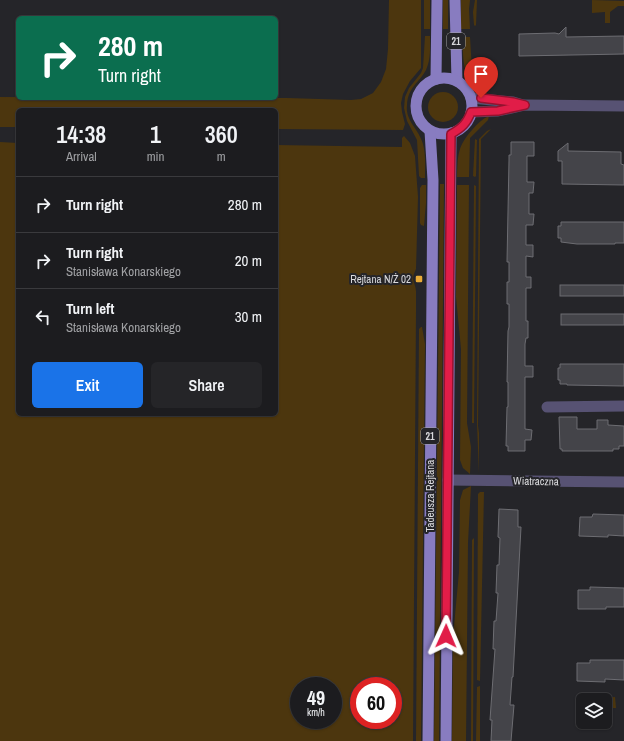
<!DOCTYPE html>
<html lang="en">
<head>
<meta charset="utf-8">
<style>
	:root { --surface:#1c1c1f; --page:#252528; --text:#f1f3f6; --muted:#a0a1a4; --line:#3a3a3d; --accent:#1a73e8 }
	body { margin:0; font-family:"Archivo Narrow",sans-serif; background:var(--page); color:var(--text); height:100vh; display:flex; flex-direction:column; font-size:15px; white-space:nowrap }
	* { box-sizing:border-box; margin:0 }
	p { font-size:13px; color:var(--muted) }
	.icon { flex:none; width:22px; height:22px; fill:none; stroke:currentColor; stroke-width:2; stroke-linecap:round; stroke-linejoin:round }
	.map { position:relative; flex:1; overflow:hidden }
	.details { position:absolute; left:16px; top:108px; width:262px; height:308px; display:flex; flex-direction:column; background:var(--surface); border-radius:6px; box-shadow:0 1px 3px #0004,0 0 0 1px var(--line) }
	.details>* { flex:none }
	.hud { position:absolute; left:16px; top:16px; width:262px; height:84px; border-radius:6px; box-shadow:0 1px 3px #0004,0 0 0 1px var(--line); background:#0b6e4f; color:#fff; overflow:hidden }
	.buttons { position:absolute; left:576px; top:693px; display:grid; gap:8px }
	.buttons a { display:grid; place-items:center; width:36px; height:36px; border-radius:6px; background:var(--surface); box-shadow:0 1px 3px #0004,0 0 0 1px var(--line); font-size:20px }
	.speed { position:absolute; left:290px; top:677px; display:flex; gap:8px; font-size:20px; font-weight:700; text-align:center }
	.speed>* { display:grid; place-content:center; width:52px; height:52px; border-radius:50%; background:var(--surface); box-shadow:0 1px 3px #0004,0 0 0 1px var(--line); line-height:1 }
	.speed small { font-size:10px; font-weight:400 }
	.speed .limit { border:6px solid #d22; background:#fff; color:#111 }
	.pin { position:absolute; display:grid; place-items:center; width:34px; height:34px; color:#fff; margin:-41px -17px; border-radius:50% 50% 50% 0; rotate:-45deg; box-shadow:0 0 4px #0007 }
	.pin .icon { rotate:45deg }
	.me { position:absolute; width:44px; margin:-22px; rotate:1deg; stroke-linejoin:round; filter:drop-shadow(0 0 3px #0008) }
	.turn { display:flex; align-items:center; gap:14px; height:84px; padding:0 16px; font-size:18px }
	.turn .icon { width:52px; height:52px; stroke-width:2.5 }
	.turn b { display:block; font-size:28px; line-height:34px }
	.eta { display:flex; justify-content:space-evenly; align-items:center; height:68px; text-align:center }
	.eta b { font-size:24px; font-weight:600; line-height:28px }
	.cta { display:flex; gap:8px; margin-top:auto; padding:8px 16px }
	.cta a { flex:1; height:46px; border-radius:6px; background:var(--accent); color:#fff; font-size:16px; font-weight:600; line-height:46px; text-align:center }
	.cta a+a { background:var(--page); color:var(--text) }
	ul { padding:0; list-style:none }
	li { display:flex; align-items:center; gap:12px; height:56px; padding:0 16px; border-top:1px solid var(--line) }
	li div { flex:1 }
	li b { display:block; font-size:15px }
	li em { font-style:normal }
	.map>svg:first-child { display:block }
	.green { fill:#4c360e; fill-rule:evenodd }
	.building { fill:#444449; stroke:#6d6d72 }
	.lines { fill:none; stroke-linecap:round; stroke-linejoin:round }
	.minor { stroke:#575273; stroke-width:11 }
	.primary { stroke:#887cc0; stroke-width:11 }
	.route-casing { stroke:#92132f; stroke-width:10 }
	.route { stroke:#e11d48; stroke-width:7 }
	.poi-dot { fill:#e9ab37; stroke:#252529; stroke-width:1.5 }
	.labels { text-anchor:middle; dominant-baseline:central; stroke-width:4; stroke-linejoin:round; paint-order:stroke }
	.shield { fill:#252529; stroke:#a4a4a7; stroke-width:1 }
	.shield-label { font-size:10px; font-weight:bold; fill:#dadadd }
	.poi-label { font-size:11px; fill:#dadadd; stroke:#252529; text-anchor:end }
	.street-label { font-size:11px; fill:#dadadd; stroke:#252529 }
</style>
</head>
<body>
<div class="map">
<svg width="624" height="741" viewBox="0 0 624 741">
	<rect width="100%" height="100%" fill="#252529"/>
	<!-- green -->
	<g class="green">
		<polygon points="389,0 421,0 421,68 410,81 403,94 401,103 402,112 405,124 403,130 276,129 276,110 18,110 18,127 0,127 0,97 287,98 351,100 361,99 373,93 381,82 386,69 388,49"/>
		<rect x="424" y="0" width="6" height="29"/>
		<rect x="443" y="0" width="5" height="29"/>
		<polygon points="461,0 470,0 469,9 470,29 461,29"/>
		<polygon points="475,0 477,0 476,25 475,26 474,25 473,12"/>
		<polygon points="592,0 624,1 624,6 618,6 610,12 610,23 605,23 605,12 592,13"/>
		<path d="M425,36H430C430,48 431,59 426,70C419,83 408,87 407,105C405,121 419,129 423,144C426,155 425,167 425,178H421L419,176L417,140L407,121L404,108L405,97L409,88L421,73L423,68Z"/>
		<path d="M462,37H470L472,70L477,82L488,95C461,83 464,62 462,37Z"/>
		<circle cx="443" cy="107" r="15"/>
		<path d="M489,116L488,120L470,138L469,177H457C458,155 457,147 472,130C477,124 482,119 489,116Z"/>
		<polygon points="491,129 481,139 478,426 479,433 479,474 477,423 479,139 487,131"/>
		<path d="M404,136L410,143L415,156L418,197L416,269C410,282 415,280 416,291C416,298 416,305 416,311L413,741H0V142L18,143V414H276V145L402,147V138ZM299,686H333V720H299ZM359,686H393V720H359Z"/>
		<polygon points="475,139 477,140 476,176 475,177 473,176"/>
		<polygon points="440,184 444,184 439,741 434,741"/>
		<polygon points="422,185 426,185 426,203 424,226 421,225 420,223 420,188"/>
		<polygon points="457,185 469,185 467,423 471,447 470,474 463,468 460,460 461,349 456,297"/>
		<polygon points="474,185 476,186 474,423 472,423"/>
		<polygon points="421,327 422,327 425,344 421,741 416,741 419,329"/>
		<polygon points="471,486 468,543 466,741 452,741 453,637 459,572 460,500 463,490"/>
		<polygon points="480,492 484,492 480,681 477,680 478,494"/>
		<polygon points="474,538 473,741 471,741 472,540"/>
		<polygon points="480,686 480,741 476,741 477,687"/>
		<polygon points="615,697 616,708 605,708 605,700 593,700 593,698"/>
	</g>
	<!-- building -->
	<g class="building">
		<polygon points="566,27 566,37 624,36 624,54 519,56 519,34 555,33 559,34"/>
		<polygon points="511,142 534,142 534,156 527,156 527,182 534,182 533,193 529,193 529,214 534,214 533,225 526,225 526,245 533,245 533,257 526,256 526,277 531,277 531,288 526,288 526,321 528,321 528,338 526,338 525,344 525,366 533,366 533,377 525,377 525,429 532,430 531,440 525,440 525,451 508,451 508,446 506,446 507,407 508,407 508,382 507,382 508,331 509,327 509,304 507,304 507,282 509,282 509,262 507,262 509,160 509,155 511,155"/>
		<polygon points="568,143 568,151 621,152 621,164 624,165 624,185 562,184 562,161 558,161 558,151"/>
		<polygon points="561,222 624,222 624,243 615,243 615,244 577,244 561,242 561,238 558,238 558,226 561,226"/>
		<rect x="560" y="285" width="64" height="11"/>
		<rect x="561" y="314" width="63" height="11"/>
		<polygon points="560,364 624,364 624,386 567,385 567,384 560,384 560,380 558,380 558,368 560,368"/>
		<polygon points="559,417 577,417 577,429 597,429 597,420 608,420 608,425 624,426 624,446 619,446 619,449 613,449 613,451 562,451 562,449 560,449"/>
		<polygon points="499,509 518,510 518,527 521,527 513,677 512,677 510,705 514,705 511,741 491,741 492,720 490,720 495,649 493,649 494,621 496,621 498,593 496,593 497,565 499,565 500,538 498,537"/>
		<polygon points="593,514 624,515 624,536 608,535 608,537 579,536 580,517 592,517"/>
		<polygon points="590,587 624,588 624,607 606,607 606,609 578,609 578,590 590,590"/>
		<polygon points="590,660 624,660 624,680 605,679 605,682 577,681 577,663 590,663"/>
	</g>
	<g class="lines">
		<!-- minor -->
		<g class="minor">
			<polyline points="471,98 513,102 523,105"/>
			<polyline points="471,112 498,111 525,105 624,106"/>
			<polyline points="547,407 624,406"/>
			<polyline points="448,480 624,482"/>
		</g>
		<!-- primary -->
		<g class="primary">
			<polyline points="455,0 457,81"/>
			<circle cx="444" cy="106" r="28"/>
			<polyline points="436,79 437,0"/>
			<polyline points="428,741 433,180 430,131"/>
			<polyline points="446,741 451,133"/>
		</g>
	</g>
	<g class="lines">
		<defs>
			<path id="route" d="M446,636L451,134C462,128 467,123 471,112L498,111L525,105L513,102L481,98"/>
		</defs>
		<!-- route casing -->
		<use href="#route" class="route-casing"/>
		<!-- route -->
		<use href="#route" class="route"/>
	</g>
	<!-- markers -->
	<rect class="poi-dot" x="415" y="275" width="8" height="8" rx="2"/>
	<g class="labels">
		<!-- shield labels -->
		<g class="shield">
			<rect x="447" y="33" width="18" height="16" rx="3"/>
			<rect x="421" y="428" width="18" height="16" rx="3"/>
		</g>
		<g class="shield-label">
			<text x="456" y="41">21</text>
			<text x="430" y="436">21</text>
		</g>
		<!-- poi labels -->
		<g class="poi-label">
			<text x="411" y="279">Rejtana N/Ż 02</text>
		</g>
		<!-- street labels -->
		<g class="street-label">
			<text transform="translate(536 481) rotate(1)">Wiatraczna</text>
			<text transform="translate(430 496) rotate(-90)">Tadeusza Rejtana</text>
		</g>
	</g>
</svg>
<div class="buttons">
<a><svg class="icon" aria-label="layers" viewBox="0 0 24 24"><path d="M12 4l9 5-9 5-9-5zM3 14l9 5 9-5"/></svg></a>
</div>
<div class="speed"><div>49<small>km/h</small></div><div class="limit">60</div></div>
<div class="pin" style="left:481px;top:98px;background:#d93025"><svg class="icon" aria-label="arrive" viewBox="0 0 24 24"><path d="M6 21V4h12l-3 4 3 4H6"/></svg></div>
<svg class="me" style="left:446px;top:636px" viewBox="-20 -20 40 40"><path d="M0-17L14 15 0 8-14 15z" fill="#e11d48" stroke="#fff" stroke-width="4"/></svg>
<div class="hud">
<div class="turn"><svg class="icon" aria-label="right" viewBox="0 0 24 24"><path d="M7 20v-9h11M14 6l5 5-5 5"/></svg><div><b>280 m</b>Turn right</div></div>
</div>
<section class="details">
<div class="eta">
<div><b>14:38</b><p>Arrival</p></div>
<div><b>1</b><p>min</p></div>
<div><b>360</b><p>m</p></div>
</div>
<ul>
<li><svg class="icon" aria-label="right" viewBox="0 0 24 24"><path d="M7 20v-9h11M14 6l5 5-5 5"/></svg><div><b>Turn right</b></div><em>280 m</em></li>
<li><svg class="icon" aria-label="right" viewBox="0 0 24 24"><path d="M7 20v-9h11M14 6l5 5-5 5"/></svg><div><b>Turn right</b><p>Stanisława Konarskiego</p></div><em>20 m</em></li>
<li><svg class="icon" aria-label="left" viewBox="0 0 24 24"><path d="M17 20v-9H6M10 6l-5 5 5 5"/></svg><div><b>Turn left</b><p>Stanisława Konarskiego</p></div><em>30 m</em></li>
</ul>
<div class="cta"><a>Exit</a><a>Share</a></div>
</section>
</div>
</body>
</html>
